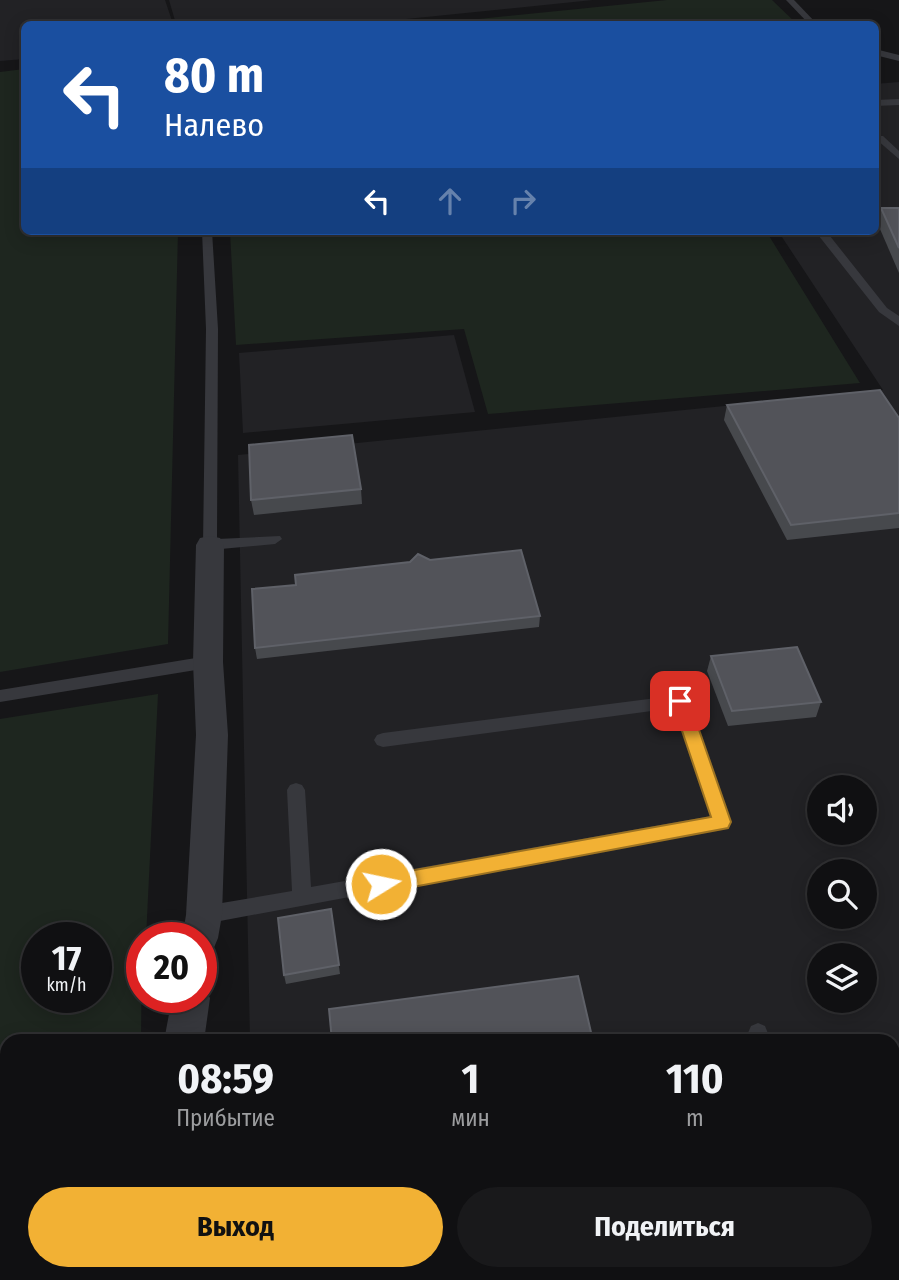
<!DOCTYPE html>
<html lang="ru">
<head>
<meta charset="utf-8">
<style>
	:root { --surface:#101012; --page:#19191b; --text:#f1f3f6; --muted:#9c9d9f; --line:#303032; --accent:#f2b134 }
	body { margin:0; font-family:"Fira Sans Condensed",sans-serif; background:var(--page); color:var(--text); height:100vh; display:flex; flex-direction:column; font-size:26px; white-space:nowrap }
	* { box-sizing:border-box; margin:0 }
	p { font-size:23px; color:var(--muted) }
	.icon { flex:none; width:38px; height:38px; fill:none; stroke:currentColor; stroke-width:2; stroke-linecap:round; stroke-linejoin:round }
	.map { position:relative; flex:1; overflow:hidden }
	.drawer { position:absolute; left:0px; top:1034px; width:900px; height:247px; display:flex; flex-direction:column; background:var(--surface); border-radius:21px 21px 0 0; box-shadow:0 4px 18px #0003,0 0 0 2px var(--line) }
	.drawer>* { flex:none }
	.banner { position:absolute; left:21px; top:21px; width:858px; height:214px; border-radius:10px; box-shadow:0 4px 18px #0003,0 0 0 2px var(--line); background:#1a4fa0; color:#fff; overflow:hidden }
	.buttons { position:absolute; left:807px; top:775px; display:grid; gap:14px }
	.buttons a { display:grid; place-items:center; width:70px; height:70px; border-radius:50%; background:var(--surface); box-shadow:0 4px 18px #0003,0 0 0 2px var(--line); font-size:35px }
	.speed { position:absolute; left:21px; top:922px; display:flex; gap:14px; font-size:35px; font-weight:700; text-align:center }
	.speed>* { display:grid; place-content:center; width:91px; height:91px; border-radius:50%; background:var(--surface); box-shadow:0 4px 18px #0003,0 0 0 2px var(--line); line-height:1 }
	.speed small { font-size:18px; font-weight:400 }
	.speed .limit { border:10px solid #d22; background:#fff; color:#111 }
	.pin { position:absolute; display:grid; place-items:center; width:60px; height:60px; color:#fff; margin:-30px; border-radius:14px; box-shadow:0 4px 10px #0006 }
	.me { position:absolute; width:77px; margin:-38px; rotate:80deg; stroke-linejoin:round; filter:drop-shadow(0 0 5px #0008) }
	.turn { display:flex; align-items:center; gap:24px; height:147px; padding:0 28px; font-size:32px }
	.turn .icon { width:91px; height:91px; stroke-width:2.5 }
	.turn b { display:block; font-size:49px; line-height:60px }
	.lanes { display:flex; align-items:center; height:66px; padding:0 28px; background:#0003; justify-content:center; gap:35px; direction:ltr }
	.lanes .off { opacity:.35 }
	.eta { display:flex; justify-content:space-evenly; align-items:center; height:119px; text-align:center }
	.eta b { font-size:42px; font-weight:700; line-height:49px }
	.action { display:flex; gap:14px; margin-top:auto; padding:14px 28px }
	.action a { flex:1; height:80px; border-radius:42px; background:var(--accent); color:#111; font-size:28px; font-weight:700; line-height:80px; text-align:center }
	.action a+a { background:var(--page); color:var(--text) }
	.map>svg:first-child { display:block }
	.built { fill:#222225; fill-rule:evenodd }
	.green { fill:#1e261f; fill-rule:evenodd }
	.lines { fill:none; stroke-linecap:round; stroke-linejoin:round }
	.service { fill:#37383d; fill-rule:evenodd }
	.minor { fill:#37383d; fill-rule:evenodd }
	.wall { fill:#47494d }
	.shaded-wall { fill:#2f3033 }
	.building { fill:#525359; stroke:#5f6168; stroke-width:2 }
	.route { fill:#f2b134; stroke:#9d7322; stroke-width:2 }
</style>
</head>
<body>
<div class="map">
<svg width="899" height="1280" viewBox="0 0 899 1280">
	<rect width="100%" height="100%" fill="#161618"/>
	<!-- built -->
	<g class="built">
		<polygon points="0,0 165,0 173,24 24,24 24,59 0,61"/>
		<polygon points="169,0 593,0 357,24 176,24"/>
		<path d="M899,82V1280H257V1274H892V1041H250L238,455L883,390L778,231H875V84ZM819,788H864V833H819ZM819,872H864V917H819ZM819,956H864V1001H819Z"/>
		<polygon points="454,335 475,412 243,433 239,353"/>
		<polygon points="7,1156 7,1274 157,1274 157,1280 0,1280 0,1158"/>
	</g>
	<!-- green -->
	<g class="green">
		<polygon points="667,0 772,0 797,24 429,24"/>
		<polygon points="24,69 24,231 178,231 168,644 0,672 0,72"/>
		<polygon points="230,231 766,231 860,383 488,414 464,329 236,345"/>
		<path d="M158,694L146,938H142L141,1041H7V1122L0,1123V719ZM96,938V998H37V938Z"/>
	</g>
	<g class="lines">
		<!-- service -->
		<g class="service">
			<polygon points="786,0 794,0 817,24 809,24"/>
			<polygon points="875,49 899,55 899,61 875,55"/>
			<polygon points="899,99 899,105 875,106 875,100"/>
			<polygon points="877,136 883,136 899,151 899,159 877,140"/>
			<polygon points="202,231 212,231 218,329 217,539 280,536 282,539 275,544 210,550 203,545 206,329"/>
			<polygon points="815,231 826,231 887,308 899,316 899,326 879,312"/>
			<polygon points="208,656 214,658 216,662 214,666 208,668 0,702 0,690"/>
			<polygon points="680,695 686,696 688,701 731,822 728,827 204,924 197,921 194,915 197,909 204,906 292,891 287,790 290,785 296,783 302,785 305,790 311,887 711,816 674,708 383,747 377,745 374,740 377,735 383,733"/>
			<polygon points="758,1023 765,1026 771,1041 751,1041 748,1033 751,1026"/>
			<rect x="281" y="1274" width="24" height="6"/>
			<polygon points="835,1274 859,1274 861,1280 837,1280"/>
		</g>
		<!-- minor -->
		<g class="minor">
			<polygon points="210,536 220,538 224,545 223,662 228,735 222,915 218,938 213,950 201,954 201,938 182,938 186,915 196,735 193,662 196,545 200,538"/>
			<polygon points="201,984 210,998 204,1041 164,1041 172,998 201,998"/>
			<rect x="160" y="1274" width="44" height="6"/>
		</g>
	</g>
	<!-- wall -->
	<g class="wall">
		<polygon points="881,208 899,208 899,273 877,222"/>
		<polygon points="727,405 899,418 899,528 787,540 724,420"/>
		<polygon points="361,489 362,504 254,515 251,500"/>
		<polygon points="410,562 540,616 539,627 257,659 255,648 296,585"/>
		<polygon points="711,656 821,702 816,717 728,726 707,671"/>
		<polygon points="331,909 340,974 286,984 284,975"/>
	</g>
	<!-- shaded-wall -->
	<polygon class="shaded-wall" points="109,1274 120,1274 119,1280 109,1280"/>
	<!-- building -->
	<g class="building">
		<polygon points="881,208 899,208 899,248"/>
		<polygon points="880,390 899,418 899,513 791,525 727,405"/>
		<polygon points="352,435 361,489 251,500 249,445"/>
		<polygon points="521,550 540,616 255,648 252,589 296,585 295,575 410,562 418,554 430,560"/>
		<polygon points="797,647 821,702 732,711 711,656"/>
		<polygon points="331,909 339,965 284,975 278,918"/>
		<polygon points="578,976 593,1041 332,1041 329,1009"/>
		<polygon points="18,1274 109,1274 109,1280 17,1280"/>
		<polygon points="582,1274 646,1274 648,1280 544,1280"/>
	</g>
	<!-- route -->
	<polygon class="route" points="680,695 686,697 689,701 731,822 728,828 381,893 374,890 371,884 374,878 381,876 711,817 672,701 674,697"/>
</svg>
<div class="buttons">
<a><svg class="icon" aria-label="sound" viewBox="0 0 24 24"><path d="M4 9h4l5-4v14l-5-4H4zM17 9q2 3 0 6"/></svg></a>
<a><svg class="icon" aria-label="search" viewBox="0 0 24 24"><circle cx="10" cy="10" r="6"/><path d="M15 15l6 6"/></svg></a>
<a><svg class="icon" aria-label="layers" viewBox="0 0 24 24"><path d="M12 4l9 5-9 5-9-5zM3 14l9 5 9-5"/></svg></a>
</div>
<div class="speed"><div>17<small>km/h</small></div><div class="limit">20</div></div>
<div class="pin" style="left:680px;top:701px;background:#d93025"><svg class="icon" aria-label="arrive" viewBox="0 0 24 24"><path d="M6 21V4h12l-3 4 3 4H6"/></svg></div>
<svg class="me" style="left:381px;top:884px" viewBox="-20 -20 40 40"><circle r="17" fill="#f2b134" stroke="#fff" stroke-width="3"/><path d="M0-11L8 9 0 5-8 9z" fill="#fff"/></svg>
<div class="banner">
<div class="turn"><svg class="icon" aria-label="left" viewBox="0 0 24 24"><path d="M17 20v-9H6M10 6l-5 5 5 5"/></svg><div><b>80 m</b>Налево</div></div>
<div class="lanes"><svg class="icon" aria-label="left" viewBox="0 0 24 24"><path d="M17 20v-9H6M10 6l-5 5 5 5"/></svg><svg class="icon off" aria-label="ahead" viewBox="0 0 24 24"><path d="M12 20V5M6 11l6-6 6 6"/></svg><svg class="icon off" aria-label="right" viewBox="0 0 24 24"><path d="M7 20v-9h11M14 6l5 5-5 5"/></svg></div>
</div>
<section class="drawer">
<div class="eta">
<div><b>08:59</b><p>Прибытие</p></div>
<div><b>1</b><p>мин</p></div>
<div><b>110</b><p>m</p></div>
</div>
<div class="action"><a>Выход</a><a>Поделиться</a></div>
</section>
</div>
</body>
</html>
